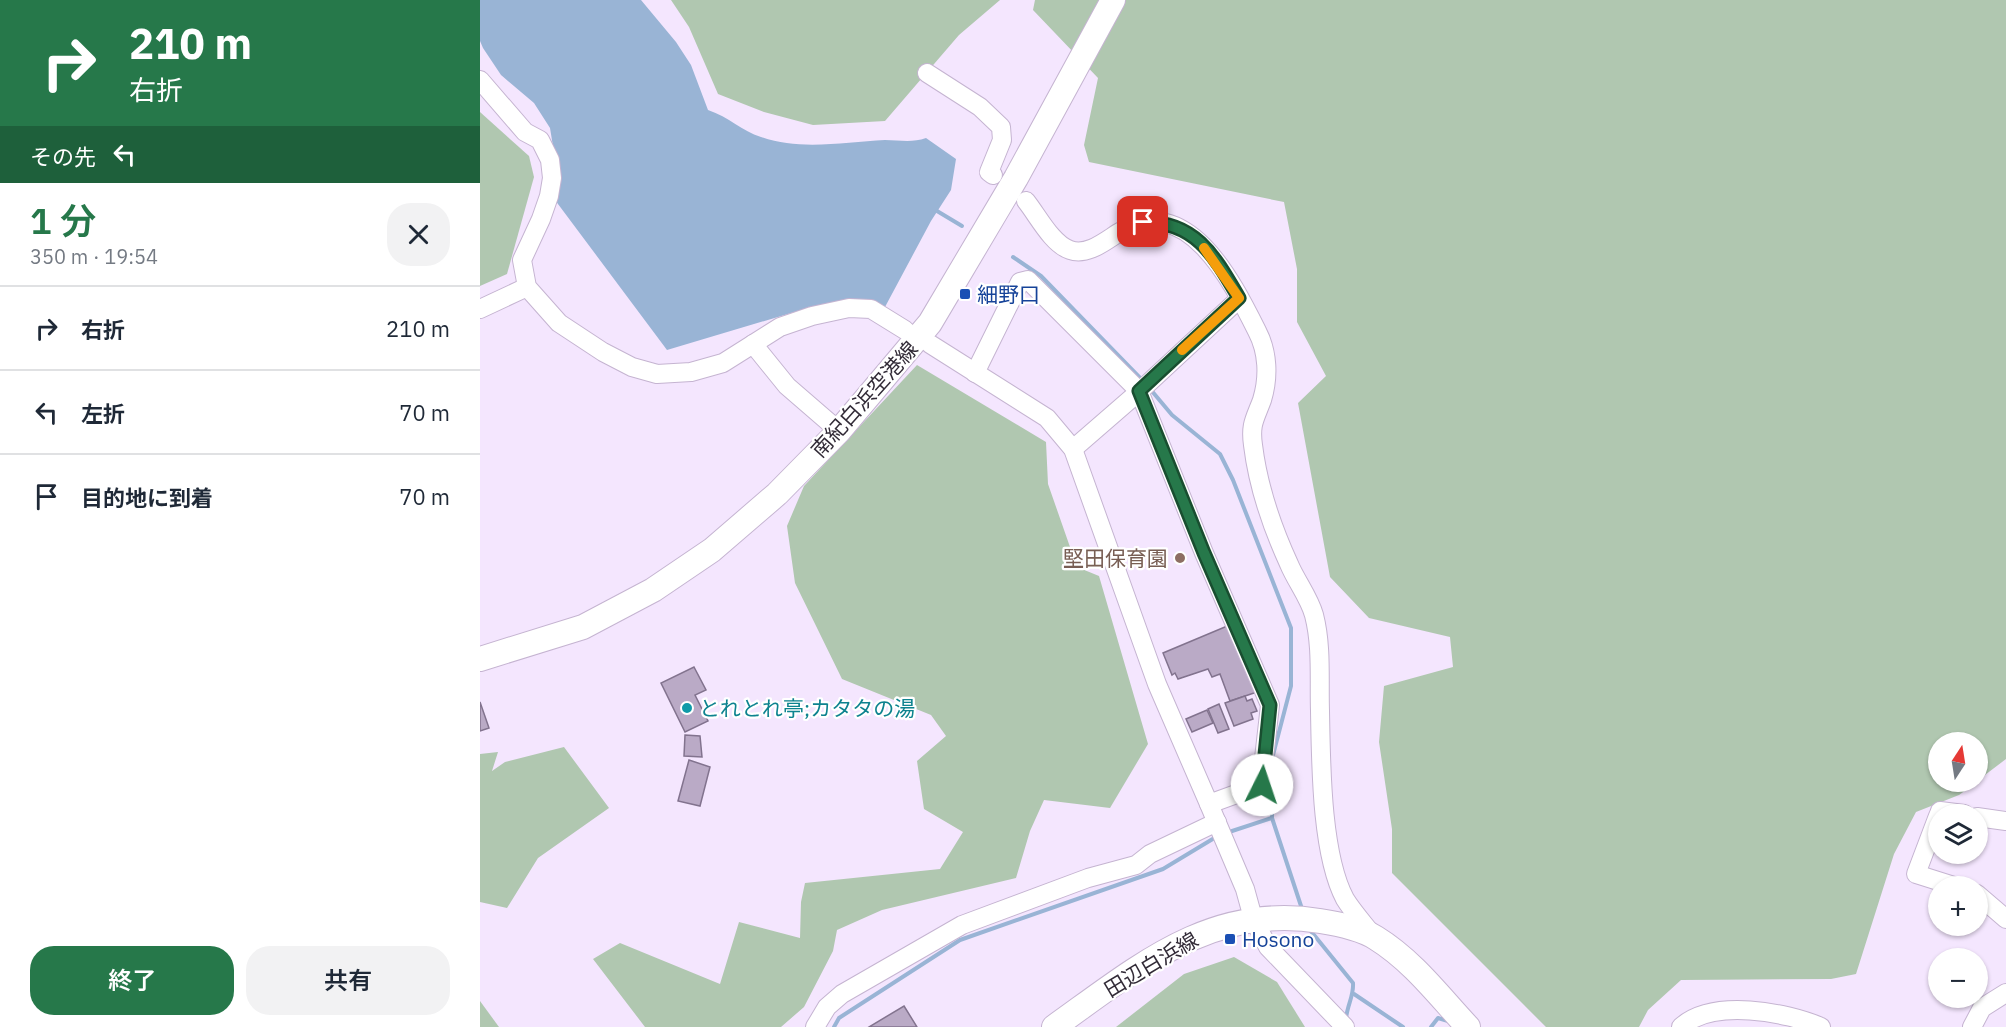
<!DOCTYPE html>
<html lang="ja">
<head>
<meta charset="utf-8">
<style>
	:root { --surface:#fff; --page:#f2f2f3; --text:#1f2937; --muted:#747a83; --line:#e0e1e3; --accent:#26784a }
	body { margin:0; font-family:"IBM Plex Sans","Noto Sans JP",sans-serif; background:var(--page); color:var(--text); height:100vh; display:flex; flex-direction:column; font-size:22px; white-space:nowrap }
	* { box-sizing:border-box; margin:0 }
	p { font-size:20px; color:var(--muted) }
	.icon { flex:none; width:33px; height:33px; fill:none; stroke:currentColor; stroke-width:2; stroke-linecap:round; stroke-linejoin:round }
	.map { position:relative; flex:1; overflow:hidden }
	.side { display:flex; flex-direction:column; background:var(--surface); width:480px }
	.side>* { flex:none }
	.top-card { background:#26784a; color:#fff; overflow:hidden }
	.needle { width:39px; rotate:12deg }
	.buttons { position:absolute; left:1448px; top:732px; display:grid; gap:12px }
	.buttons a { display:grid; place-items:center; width:60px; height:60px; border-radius:50%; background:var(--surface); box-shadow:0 2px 4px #0004; font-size:30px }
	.pin { position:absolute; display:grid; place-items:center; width:51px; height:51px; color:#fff; margin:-26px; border-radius:12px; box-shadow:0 3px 9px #0006 }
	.me { position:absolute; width:66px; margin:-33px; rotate:4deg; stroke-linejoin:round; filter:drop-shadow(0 0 4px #0008) }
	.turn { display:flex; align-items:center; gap:21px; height:126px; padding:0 30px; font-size:27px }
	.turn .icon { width:78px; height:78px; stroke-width:2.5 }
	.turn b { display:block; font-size:42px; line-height:51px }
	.then { display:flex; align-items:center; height:57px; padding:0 30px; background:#0003; gap:12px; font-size:22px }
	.round { display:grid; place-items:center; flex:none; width:63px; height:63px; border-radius:24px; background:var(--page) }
	.headline { display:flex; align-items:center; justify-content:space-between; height:102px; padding:0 30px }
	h1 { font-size:36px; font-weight:600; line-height:45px; color:var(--accent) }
	.primary-button { display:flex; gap:12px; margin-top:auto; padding:12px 30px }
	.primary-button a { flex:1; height:69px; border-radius:24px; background:var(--accent); color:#fff; font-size:24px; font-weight:600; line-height:69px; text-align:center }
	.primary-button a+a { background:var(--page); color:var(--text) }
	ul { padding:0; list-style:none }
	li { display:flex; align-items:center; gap:18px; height:84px; padding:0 30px; border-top:2px solid var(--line) }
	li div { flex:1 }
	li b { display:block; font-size:22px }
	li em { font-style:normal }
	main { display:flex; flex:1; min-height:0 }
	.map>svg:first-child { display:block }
	.green { fill:#b0c7b0 }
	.water { fill:#99b4d5 }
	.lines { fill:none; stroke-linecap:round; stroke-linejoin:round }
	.stream { stroke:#99b4d5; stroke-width:4 }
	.building { fill:#baaac6; stroke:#82738e; stroke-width:1.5 }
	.minor-casing { stroke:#c5b4d1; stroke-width:20 }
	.major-casing { stroke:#c5b4d1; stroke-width:26 }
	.minor { stroke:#fff; stroke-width:18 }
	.major { stroke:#fff; stroke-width:24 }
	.route-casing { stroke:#194e30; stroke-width:15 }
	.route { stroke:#26784a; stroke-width:10 }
	.slow { stroke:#f59e0b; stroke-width:10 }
	.transit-dot { fill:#1a4fb4; stroke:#fff; stroke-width:2 }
	.education-dot { fill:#8d6e63; stroke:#fff; stroke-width:2 }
	.culture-dot { fill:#0f9aa8; stroke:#fff; stroke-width:2 }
	.labels { text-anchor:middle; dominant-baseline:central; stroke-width:4.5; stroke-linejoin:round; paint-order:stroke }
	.transit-label { font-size:21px; fill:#164399; stroke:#fff; text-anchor:start }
	.street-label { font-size:21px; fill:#322b37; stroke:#fff }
	.education-label { font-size:21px; fill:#785e54; stroke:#fff; text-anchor:end }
	.culture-label { font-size:21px; fill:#0d838f; stroke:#fff; text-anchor:start }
</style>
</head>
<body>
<main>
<section class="side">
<div class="top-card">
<div class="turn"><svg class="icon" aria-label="right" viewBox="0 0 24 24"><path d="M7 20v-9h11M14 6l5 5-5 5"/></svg><div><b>210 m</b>右折</div></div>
<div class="then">その先<svg class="icon" aria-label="left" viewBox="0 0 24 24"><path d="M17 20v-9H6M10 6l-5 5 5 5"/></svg></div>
</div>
<div class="headline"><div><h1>1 分</h1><p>350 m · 19:54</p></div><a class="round"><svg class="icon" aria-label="close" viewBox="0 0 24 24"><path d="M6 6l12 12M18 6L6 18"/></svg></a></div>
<ul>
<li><svg class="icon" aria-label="right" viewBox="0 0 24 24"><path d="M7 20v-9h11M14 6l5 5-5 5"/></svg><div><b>右折</b></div><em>210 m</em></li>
<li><svg class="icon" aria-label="left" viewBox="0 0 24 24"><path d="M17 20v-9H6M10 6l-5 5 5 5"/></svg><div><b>左折</b></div><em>70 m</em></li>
<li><svg class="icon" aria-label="arrive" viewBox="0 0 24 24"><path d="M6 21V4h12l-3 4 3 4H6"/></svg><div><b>目的地に到着</b></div><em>70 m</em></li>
</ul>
<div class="primary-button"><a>終了</a><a>共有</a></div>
</section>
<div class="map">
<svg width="1526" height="1027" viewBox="0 0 1526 1027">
	<rect width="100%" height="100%" fill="#f4e6fe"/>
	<!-- green -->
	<g class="green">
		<polygon points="191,0 520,0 479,35 405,121 333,125 284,112 238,94 209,27"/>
		<polygon points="555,0 1526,0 1526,759 1497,781 1497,742 1458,742 1458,782 1497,782 1479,795 1436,812 1414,854 1376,974 1351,979 1201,980 1168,1010 1159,1027 1066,1027 912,873 912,829 899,742 904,686 973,667 970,637 889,618 850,577 818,403 846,376 817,322 817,269 804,202 609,162 604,145 618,78 553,10"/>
		<polygon points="0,112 49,156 54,177 27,274 0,286"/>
		<polygon points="437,365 566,442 568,484 597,567 619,576 668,744 630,808 564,800 550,831 536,878 402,910 357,930 353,951 324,1007 301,1027 165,1027 113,959 140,943 240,984 259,922 320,938 321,902 325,883 460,869 483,832 444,809 437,761 466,736 451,715 362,679 315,583 307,526 324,486"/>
		<polygon points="84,747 129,808 58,858 27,908 0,902 0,754 18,752 12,771 25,762"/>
		<polygon points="754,957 797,982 825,1027 636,1027 704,974"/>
		<polygon points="0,1001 19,1027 0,1027"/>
	</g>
	<!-- water -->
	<path class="water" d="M0,0H161L196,42L211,65L228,110C249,117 262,131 281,137C320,151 365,142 405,140C419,140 432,143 446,138L476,159L471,190L451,221L405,307L391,301L318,311L187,350L75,200L79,183L70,128L54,103L21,75L3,48L0,41Z"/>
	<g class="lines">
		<!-- stream -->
		<g class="stream">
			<polyline points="457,211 482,226"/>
			<polyline points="533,257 561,276 664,382"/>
			<polyline points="671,390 692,415 740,454 753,480 811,628 811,686 793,755"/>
			<polyline points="792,818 823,912"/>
			<polyline points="746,833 792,818 792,763"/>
			<path d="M830,930L873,983C874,996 867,1005 866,1019"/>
			<polyline points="874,994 923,1027"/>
			<polyline points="354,1027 359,1018 480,940 683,869 736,837"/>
			<polyline points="951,1027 958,1018 968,1021"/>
		</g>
	</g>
	<!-- building -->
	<g class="building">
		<polygon points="752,624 780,691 750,701 740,674 732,677 728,669 698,679 695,673 692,675 683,653"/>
		<polygon points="214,667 226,690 215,695 228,721 205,732 181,683"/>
		<polygon points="765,696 767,701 772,699 777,711 771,713 773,719 754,726 745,703"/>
		<polygon points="0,702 9,728 0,731"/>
		<polygon points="739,704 749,729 738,733 728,709"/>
		<polygon points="727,710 733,723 712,732 706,719"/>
		<polygon points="205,735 220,736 222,757 204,756"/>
		<polygon points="209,760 230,767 220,806 198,801"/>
		<polygon points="424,1006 437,1027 389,1027"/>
	</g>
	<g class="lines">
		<defs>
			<g id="minor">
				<polyline points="447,73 500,107 521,127 522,140 509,172 513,175"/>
				<polyline points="0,80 45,132 60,140 70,160 72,178 69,196 61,219 42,260 47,287 79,323 123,352 152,367 177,374 211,372 243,363 300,327 332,316 369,308 391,309 425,330"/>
				<path d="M546,201C558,216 572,244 590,250C607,256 624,242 638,233C706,189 752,281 777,331C788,352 789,377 782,400C775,419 770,424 773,445C778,486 792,527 809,564C816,581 829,597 834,615C842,646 839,679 840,711C841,763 841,854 865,899C873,912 885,925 894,937"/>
				<polyline points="0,309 47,287"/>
				<polyline points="273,344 307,386 359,431"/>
				<polyline points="450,344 567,418 593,449 677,684 729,804 765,889 773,918 788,947 865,1027"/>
				<polyline points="495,373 540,282 548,280 659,391 724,553 790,705 781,785 729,804"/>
				<polyline points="593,449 661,390 759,299"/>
				<polyline points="1459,814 1460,811 1484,814"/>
				<polyline points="1458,816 1436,874 1474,886"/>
				<polyline points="1497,817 1526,821"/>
				<polyline points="1497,894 1526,919"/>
				<polyline points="335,1027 347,1007 362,994 482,925 608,878 656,865 670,854 737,822"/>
				<path d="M1201,1027C1233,998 1306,1012 1341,1027"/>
				<polyline points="1492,1027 1502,1008 1526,993"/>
			</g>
			<g id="major">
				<polyline points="0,659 103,627 173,590 232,550 297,494 359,431 450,323 536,178 633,0"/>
				<path d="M574,1027C657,968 731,903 840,921C859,924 880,928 896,938C933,961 959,996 988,1027"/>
			</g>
		</defs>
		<!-- minor casing -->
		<use href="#minor" class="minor-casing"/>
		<!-- major casing -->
		<use href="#major" class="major-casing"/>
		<!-- minor -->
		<use href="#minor" class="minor"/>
		<!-- major -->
		<use href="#major" class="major"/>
	</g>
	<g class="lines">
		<defs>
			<path id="route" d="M663,222C716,221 735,257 759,298L659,391L724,553L790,705L782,785"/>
		</defs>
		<!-- route casing -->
		<use href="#route" class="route-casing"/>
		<!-- route -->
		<use href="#route" class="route"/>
		<!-- slow -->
		<polyline class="slow" points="702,350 759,298 724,248"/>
	</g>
	<!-- markers -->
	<g class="transit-dot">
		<rect x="479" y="288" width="12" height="12" rx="3"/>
		<rect x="744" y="933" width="12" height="12" rx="3"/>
	</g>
	<circle class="education-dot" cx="700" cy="558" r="6"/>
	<circle class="culture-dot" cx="207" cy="708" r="6"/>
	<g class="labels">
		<!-- transit labels -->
		<g class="transit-label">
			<text x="497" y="294">細野口</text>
			<text x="762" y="939">Hosono</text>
		</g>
		<!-- street labels -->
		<g class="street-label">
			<text transform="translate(384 399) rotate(-48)">南紀白浜空港線</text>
			<text transform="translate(671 964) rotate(-31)">田辺白浜線</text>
		</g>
		<!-- education labels -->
		<g class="education-label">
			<text x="688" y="558">堅田保育園</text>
		</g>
		<!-- culture labels -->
		<g class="culture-label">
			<text x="219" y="708">とれとれ亭;カタタの湯</text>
		</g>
	</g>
</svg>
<div class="buttons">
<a><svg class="needle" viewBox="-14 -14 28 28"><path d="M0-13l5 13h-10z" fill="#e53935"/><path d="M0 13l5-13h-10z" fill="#747a83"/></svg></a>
<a><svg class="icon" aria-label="layers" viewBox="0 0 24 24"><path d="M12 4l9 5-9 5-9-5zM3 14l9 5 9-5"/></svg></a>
<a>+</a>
<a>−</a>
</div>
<div class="pin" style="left:663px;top:222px;background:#d93025"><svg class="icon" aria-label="arrive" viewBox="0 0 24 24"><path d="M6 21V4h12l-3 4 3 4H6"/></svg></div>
<svg class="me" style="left:782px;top:785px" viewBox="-20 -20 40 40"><circle r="19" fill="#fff"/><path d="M0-13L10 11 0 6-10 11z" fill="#26784a"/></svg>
</div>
</main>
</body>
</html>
